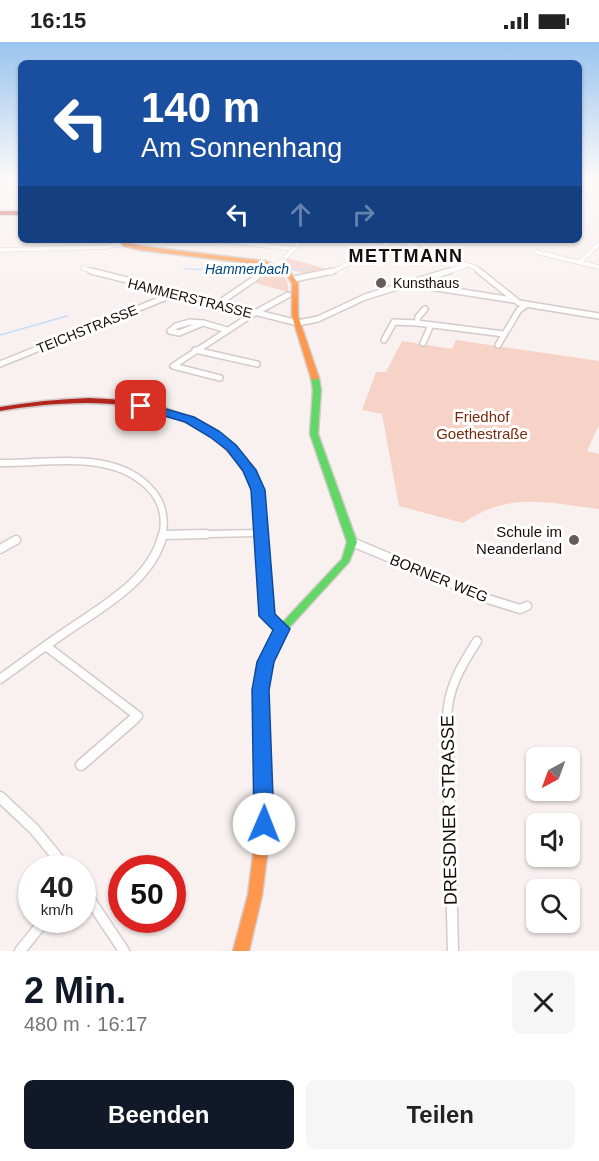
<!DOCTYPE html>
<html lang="de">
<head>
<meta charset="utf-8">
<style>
	:root { --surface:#fff; --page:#f6f6f6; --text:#222; --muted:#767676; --accent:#111827 }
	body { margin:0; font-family:Helvetica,sans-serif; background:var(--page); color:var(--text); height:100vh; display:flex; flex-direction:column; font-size:22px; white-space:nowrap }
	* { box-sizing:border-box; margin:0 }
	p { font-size:20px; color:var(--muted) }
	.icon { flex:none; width:33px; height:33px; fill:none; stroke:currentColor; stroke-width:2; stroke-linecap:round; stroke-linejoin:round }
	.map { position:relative; height:909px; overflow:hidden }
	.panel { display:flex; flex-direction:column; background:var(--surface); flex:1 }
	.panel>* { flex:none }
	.hud { position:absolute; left:18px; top:18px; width:564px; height:183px; border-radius:9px; box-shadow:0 2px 4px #0004; background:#1a4fa0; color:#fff; overflow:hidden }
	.needle { width:39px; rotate:221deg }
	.tools { position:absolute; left:526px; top:705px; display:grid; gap:12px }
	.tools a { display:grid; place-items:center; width:54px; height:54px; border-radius:9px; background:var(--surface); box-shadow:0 2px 4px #0004; font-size:30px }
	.speed { position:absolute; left:18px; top:813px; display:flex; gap:12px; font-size:30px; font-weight:700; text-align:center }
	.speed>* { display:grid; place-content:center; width:78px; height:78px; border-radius:50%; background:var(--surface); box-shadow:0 2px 4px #0004; line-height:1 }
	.speed small { font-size:15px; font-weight:400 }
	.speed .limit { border:9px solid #d22; background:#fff; color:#111 }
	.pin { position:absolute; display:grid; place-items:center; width:51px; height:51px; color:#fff; margin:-26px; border-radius:12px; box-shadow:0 3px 9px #0006 }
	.me { position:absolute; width:66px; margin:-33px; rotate:1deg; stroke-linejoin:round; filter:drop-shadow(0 0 4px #0008) }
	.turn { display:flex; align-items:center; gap:21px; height:126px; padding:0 24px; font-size:27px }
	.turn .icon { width:78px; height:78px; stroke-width:2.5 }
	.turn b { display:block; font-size:42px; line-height:51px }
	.lanes { display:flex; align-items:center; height:57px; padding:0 24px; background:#0003; justify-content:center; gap:30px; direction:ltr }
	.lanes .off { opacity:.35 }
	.round { display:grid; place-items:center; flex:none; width:63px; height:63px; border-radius:9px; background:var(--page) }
	.overview { display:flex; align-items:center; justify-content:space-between; height:102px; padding:0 24px }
	h1 { font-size:36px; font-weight:700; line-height:45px; color:var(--accent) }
	.button { display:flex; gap:12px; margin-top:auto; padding:12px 24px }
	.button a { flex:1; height:69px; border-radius:9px; background:var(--accent); color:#fff; font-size:24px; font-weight:700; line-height:69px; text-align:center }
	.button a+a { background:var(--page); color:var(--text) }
	.status { display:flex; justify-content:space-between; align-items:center; height:42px; padding:0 30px; background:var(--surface); direction:ltr }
	.status svg { height:16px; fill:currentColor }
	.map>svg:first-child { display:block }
	.green { fill:#f7d2c6 }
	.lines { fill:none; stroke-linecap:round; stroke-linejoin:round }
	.stream { stroke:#c5dcf9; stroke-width:1.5 }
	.street-far4-casing { stroke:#d4cbc8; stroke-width:5 }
	.street-far3-casing { stroke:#d4cbc8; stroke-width:8 }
	.street-far2-casing { stroke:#d4cbc8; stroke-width:9 }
	.street-far1-casing { stroke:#d4cbc8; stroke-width:11 }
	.street-casing { stroke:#d4cbc8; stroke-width:13 }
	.fast-casing { stroke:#d4cbc8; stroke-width:3 }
	.slow-casing { stroke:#d4cbc8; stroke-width:3 }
	.jam-casing { stroke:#d4cbc8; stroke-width:3 }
	.street-far4 { stroke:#fefdfd; stroke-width:4 }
	.street-far3 { stroke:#fefdfd; stroke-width:5 }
	.street-far2 { stroke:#fefdfd; stroke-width:6 }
	.street-far1 { stroke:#fefdfd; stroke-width:8 }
	.street { stroke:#fefdfd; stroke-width:10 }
	.fast { fill:#63d668; fill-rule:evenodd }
	.slow { fill:#ff974d; fill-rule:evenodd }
	.jam { fill:#b3261e; fill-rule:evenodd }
	.route { fill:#1a73e8; stroke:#114b97; stroke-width:1.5 }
	.poi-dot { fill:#665d5a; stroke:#fff; stroke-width:2 }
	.labels { text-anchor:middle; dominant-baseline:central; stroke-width:6; stroke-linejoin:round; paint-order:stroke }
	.far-water-label { font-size:14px; font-style:italic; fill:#004682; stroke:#fff }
	.far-poi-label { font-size:14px; fill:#170d0a; stroke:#fff; text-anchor:start }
	.far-street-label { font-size:14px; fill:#170d0a; stroke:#fff }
	.park-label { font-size:15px; fill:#7a2a0e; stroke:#fff }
	.poi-label { font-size:15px; fill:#170d0a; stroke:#fff; text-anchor:end }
	.street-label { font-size:15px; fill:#170d0a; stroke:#fff }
	.far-district-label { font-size:18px; font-weight:bold; letter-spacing:1.5px; fill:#170d0a; stroke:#fff }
	.near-street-label { font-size:18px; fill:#170d0a; stroke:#fff }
</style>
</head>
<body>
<div class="status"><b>16:15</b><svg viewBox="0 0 49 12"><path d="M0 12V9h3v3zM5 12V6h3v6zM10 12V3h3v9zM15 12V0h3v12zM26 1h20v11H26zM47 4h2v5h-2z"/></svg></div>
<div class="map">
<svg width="599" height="909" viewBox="0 0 599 909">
	<rect width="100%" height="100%" fill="#f8f1ef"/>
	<!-- green -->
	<g class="green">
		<path d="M288,216L330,228C305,233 305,233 281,223Z"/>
		<path d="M273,228C283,232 290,238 288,250L255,241L263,236L261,234Z"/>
		<path d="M456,298L599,319V383L587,409L599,412V467C547,461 510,449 463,481L399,464L382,372L362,368L376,330H386L402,299L452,307Z"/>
	</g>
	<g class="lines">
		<!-- stream -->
		<g class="stream">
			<polyline points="184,227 280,229"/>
			<polyline points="286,228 311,227"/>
			<polyline points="0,293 67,274"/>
		</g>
		<defs>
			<g id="street-far4">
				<polyline points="0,146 21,147"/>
				<polyline points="579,157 599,152"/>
				<polyline points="217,198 294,207"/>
				<polyline points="401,198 429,211 474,225 481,231"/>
				<polyline points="0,208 106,205 137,198"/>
				<polyline points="536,210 599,225"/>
				<polyline points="286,215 302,198"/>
				<polyline points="580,220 599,202"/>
				<polyline points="83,226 96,231"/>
				<polyline points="330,231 394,198"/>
				<polyline points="444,231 465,224"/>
			</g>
			<g id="street-far3">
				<polyline points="91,229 298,281 318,277 365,255 449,229"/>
				<polyline points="479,229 519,261 599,274"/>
				<polyline points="294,237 333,229"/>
				<polyline points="411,242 513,258"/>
				<polyline points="216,263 257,235"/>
				<polyline points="425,267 418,275 417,281 504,292"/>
				<polygon points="190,280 203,281 179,291 170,289 176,284"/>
				<polyline points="203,281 227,288"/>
				<polyline points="384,298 394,280 417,281"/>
				<polyline points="423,301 431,283"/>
				<polyline points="498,303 519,268 526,263"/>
				<polyline points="195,308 257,322"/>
				<polyline points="0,322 174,252"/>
				<polyline points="220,336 173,324 253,272 288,253"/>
			</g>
			<g id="street-far2">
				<path d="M0,421C49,422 117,406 153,450C163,462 166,479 162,494"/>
				<polyline points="163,493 260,491"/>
			</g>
			<g id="street-far1">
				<polyline points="163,493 206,492"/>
				<polyline points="352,500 488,557 520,567 527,564"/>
				<polyline points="0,507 16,498"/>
				<polyline points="46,604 138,674 133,678"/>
				<path d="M0,637C21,622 42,606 64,591C100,566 152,539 163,492"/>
				<path d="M447,678C447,647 461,624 477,599"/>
			</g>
			<g id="street">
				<polyline points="447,676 453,909"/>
				<polyline points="81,723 135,676"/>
				<polyline points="0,755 34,787 66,826"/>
				<polyline points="82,846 124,909"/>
				<polyline points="20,909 45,878"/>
			</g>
			<polygon id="fast" points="312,334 315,334 319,336 321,348 318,392 357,500 349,520 286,589 270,627 266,663 264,666 260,668 256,666 254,663 258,627 276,588 262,574 254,455 259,452 264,455 272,573 282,581 342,517 347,500 310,392 313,348 311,336"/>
			<g id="slow">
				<path d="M115,198C124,198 131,202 140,204L265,219L290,230L298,241V274L319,336L315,338L311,336L292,274V241L286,232L264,223L140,208L124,204Z"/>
				<polygon points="260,658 264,660 266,663 271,782 262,853 249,909 233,909 248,853 257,782 254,663 256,660"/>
			</g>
			<g id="jam">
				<rect x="0" y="169" width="21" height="4"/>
				<path d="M89,356C109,357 130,358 149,362C199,373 249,404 264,455L262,457H256C251,446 248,434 240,424C188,350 78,356 0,369V365C30,360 59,357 89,356Z"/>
			</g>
		</defs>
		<!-- street-far4 casing -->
		<use href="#street-far4" class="street-far4-casing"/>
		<!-- street-far3 casing -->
		<use href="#street-far3" class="street-far3-casing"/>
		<!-- street-far2 casing -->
		<use href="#street-far2" class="street-far2-casing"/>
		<!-- street-far1 casing -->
		<use href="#street-far1" class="street-far1-casing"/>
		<!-- street casing -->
		<use href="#street" class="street-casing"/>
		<!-- fast casing -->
		<use href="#fast" class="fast-casing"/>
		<!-- slow casing -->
		<use href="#slow" class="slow-casing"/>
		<!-- jam casing -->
		<use href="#jam" class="jam-casing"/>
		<!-- street-far4 -->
		<use href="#street-far4" class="street-far4"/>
		<!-- street-far3 -->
		<use href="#street-far3" class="street-far3"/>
		<!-- street-far2 -->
		<use href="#street-far2" class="street-far2"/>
		<!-- street-far1 -->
		<use href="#street-far1" class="street-far1"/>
		<!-- street -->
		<use href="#street" class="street"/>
		<!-- fast -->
		<use href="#fast" class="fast"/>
		<!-- slow -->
		<use href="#slow" class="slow"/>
		<!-- jam -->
		<use href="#jam" class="jam"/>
	</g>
	<!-- sky -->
	<linearGradient id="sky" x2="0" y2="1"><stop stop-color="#9ac4ef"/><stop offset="0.52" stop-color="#fcf9f8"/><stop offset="1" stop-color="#fcf9f8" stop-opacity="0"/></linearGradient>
	<rect width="599" height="265" fill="url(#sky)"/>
	<!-- route -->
	<polygon class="route" points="141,360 194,375 219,389 236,403 256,428 265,448 275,572 290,587 274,620 269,648 274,782 271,788 264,791 257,788 254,782 252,648 257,620 273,588 259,574 251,448 243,429 227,408 210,395 185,380 137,366 135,364"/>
	<!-- markers -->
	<g class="poi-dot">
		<circle cx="381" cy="241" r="6"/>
		<circle cx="574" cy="498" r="6"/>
	</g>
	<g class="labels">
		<!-- far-water labels -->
		<g class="far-water-label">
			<text x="247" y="227">Hammerbach</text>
		</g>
		<!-- far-poi labels -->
		<g class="far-poi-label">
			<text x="393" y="241">Kunsthaus</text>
		</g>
		<!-- far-street labels -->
		<g class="far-street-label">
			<text transform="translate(190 256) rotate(14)">HAMMERSTRASSE</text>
			<text transform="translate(87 287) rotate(-22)">TEICHSTRASSE</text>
		</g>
		<!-- park labels -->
		<g class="park-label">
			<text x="482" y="374">Friedhof<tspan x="482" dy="17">Goethestraße</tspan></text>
		</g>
		<!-- poi labels -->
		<g class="poi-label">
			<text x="562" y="489">Schule im<tspan x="562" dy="17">Neanderland</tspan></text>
		</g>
		<!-- street labels -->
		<g class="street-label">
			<text transform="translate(439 536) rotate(22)">BORNER WEG</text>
		</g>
		<!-- far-district labels -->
		<g class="far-district-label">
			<text x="406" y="214">METTMANN</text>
		</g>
		<!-- near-street labels -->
		<g class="near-street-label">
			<text transform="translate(449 768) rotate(-91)">DRESDNER STRASSE</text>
		</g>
	</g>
</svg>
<div class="tools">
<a><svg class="needle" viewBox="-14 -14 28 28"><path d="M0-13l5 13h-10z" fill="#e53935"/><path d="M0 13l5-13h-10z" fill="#767676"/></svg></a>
<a><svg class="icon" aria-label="sound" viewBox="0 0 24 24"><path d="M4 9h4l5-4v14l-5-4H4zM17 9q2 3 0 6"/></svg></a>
<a><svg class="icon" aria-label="search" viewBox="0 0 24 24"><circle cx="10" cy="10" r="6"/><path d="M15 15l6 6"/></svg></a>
</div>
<div class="speed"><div>40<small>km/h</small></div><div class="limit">50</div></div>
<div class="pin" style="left:141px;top:364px;background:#d93025"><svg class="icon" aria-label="arrive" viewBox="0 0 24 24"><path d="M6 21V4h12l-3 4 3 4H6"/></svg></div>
<svg class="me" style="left:264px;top:782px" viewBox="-20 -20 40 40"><circle r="19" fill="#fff"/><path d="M0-13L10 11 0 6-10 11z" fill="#1a73e8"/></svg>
<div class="hud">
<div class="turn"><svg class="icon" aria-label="left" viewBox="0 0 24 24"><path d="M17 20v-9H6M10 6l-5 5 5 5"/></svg><div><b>140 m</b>Am Sonnenhang</div></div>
<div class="lanes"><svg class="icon" aria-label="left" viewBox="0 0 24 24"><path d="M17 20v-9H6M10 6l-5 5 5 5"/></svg><svg class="icon off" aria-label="ahead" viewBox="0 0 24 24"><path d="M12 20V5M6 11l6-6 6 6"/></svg><svg class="icon off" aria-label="right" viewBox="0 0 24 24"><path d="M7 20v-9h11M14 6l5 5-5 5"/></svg></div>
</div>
</div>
<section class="panel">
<div class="overview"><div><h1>2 Min.</h1><p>480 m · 16:17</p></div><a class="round"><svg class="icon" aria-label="close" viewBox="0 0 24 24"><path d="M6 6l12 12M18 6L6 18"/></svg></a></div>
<div class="button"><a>Beenden</a><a>Teilen</a></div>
</section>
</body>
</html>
